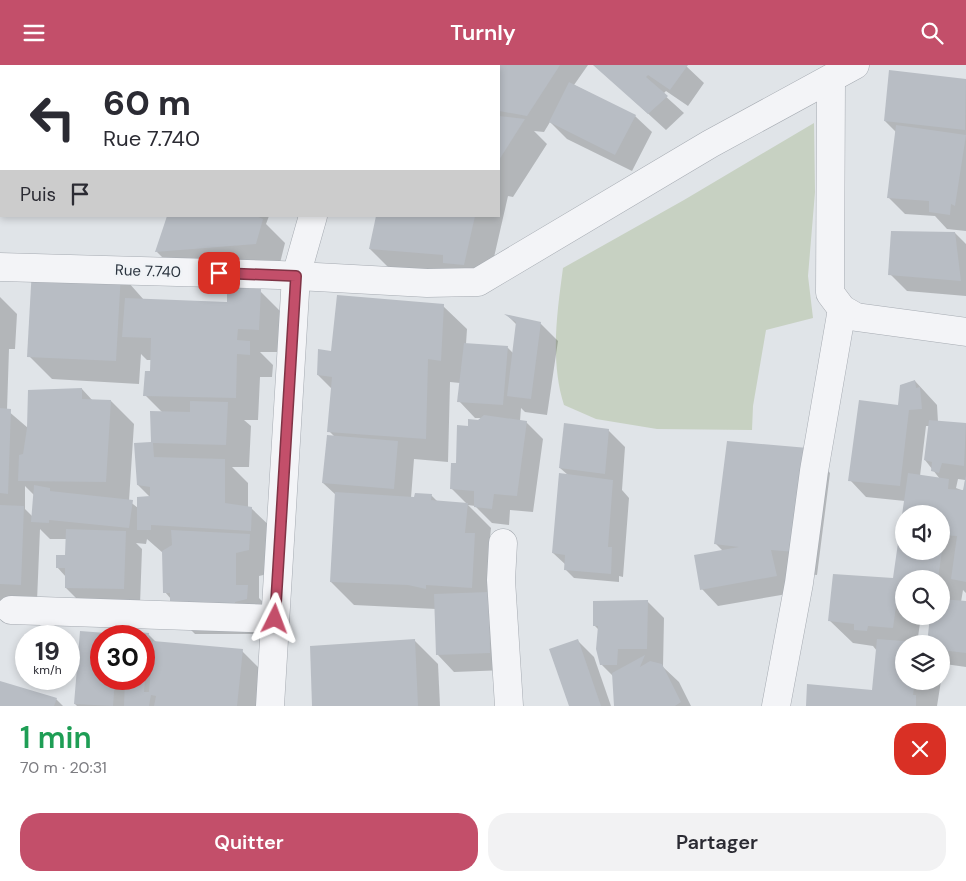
<!DOCTYPE html>
<html lang="fr">
<head>
<meta charset="utf-8">
<style>
	:root { --surface:#fff; --page:#f2f2f3; --text:#2b2b33; --muted:#7c7c81; --accent:#c34f6a }
	body { margin:0; font-family:"DM Sans",sans-serif; background:var(--page); color:var(--text); height:100vh; display:flex; flex-direction:column; font-size:19px; white-space:nowrap }
	* { box-sizing:border-box; margin:0 }
	p { font-size:16px; color:var(--muted) }
	.icon { flex:none; width:28px; height:28px; fill:none; stroke:currentColor; stroke-width:2; stroke-linecap:round; stroke-linejoin:round }
	.map { position:relative; height:641px; overflow:hidden }
	.side { display:flex; flex-direction:column; background:var(--surface); flex:1 }
	.side>* { flex:none }
	.hud { position:absolute; left:0px; top:0px; width:500px; height:152px; box-shadow:0 2px 8px #0003; background:#fff; color:var(--text); overflow:hidden }
	.fabs { position:absolute; left:895px; top:440px; display:grid; gap:10px }
	.fabs a { display:grid; place-items:center; width:55px; height:55px; border-radius:50%; background:var(--surface); box-shadow:0 2px 8px #0003; font-size:25px }
	.speed { position:absolute; left:15px; top:560px; display:flex; gap:10px; font-size:25px; font-weight:700; text-align:center }
	.speed>* { display:grid; place-content:center; width:65px; height:65px; border-radius:50%; background:var(--surface); box-shadow:0 2px 8px #0003; line-height:1 }
	.speed small { font-size:12px; font-weight:400 }
	.speed .limit { border:8px solid #d22; background:#fff; color:#111 }
	.pin { position:absolute; display:grid; place-items:center; width:42px; height:42px; color:#fff; margin:-21px; border-radius:10px; box-shadow:0 2px 8px #0006 }
	.me { position:absolute; width:55px; margin:-28px; rotate:3deg; stroke-linejoin:round; filter:drop-shadow(0 0 4px #0008) }
	.turn { display:flex; align-items:center; gap:18px; height:105px; padding:0 20px; font-size:22px }
	.turn .icon { width:65px; height:65px; stroke-width:2.5 }
	.turn b { display:block; font-size:35px; line-height:42px }
	.then { display:flex; align-items:center; height:48px; padding:0 20px; background:#0003; gap:10px; font-size:19px }
	.round { display:grid; place-items:center; flex:none; width:52px; height:52px; border-radius:20px; background:var(--page) }
	.summary { display:flex; align-items:center; justify-content:space-between; height:85px; padding:0 20px }
	h1 { font-size:30px; font-weight:600; line-height:38px; color:#1e9e55 }
	.button { display:flex; gap:10px; margin-top:auto; padding:10px 20px }
	.button a { flex:1; height:58px; border-radius:20px; background:var(--accent); color:#fff; font-size:20px; font-weight:600; line-height:58px; text-align:center }
	.button a+a { background:var(--page); color:var(--text) }
	header { display:flex; justify-content:space-between; align-items:center; height:65px; padding:0 20px; background:var(--accent); color:#fff; font-size:22px; font-weight:600 }
	.map>svg:first-child { display:block }
	.green { fill:#c7d1c2 }
	.shadow { fill:#0003; fill-rule:evenodd }
	.building { fill:#b8bdc4 }
	.lines { fill:none; stroke-linecap:round; stroke-linejoin:round }
	.street-casing { stroke:#a6abb2; stroke-width:29 }
	.street { stroke:#f3f4f7; stroke-width:28 }
	.route-casing { stroke:#7f3345; stroke-width:12 }
	.route { stroke:#c34f6a; stroke-width:9 }
	.labels { text-anchor:middle; dominant-baseline:central; stroke-width:5; stroke-linejoin:round; paint-order:stroke }
	.street-label { font-size:15px; fill:#2a333e; stroke:#f0f3f6 }
</style>
</head>
<body>
<header><svg class="icon" aria-label="menu" viewBox="0 0 24 24"><path d="M4 6h16M4 12h16M4 18h16"/></svg>Turnly<svg class="icon" aria-label="search" viewBox="0 0 24 24"><circle cx="10" cy="10" r="6"/><path d="M15 15l6 6"/></svg></header>
<div class="map">
<svg width="966" height="641" viewBox="0 0 966 641">
	<rect width="100%" height="100%" fill="#e0e4e8"/>
	<!-- green -->
	<path class="green" d="M814,58L815,127L808,211L813,253L766,265L753,341L752,365L657,364L596,354L564,340C550,296 557,248 563,203L684,135Z"/>
	<!-- shadow -->
	<g class="shadow">
		<polygon points="21,0 204,0 21,1"/>
		<polygon points="223,0 312,0 222,1"/>
		<polygon points="495,0 588,0 574,20 635,51 652,67 632,106 567,74 550,57 544,67 534,66 547,79 513,132 508,131 487,223 393,207 370,184 377,151 499,151 499,1"/>
		<polygon points="595,0 685,0 704,18 688,41 666,26 663,29 684,48 666,65"/>
		<polygon points="890,6 966,15 966,166 947,164 935,151 905,149 888,132 896,67 885,56"/>
		<polygon points="168,151 269,151 266,159 285,178 279,202 180,210 157,187"/>
		<polygon points="955,168 966,179 966,231 907,226 890,209"/>
		<path d="M121,209L144,235L228,238L260,226L283,249L282,287H260L273,300L272,312H260L258,355H244L251,361L249,402H232L248,418V443H251L275,466L272,508L259,511V533L271,545L257,560V569H195L172,546L171,534L165,527L163,488L147,474L146,479L136,478L142,484L140,540H83L66,523V512L57,502L67,491V474H50L40,464L37,536L0,535V232L17,249L15,284H9L7,345L28,363L82,324L93,336H111L134,359L129,436L138,443L150,432L138,420L162,347L145,330L151,307V295H147L141,289L139,319L52,314L29,291ZM25,421L34,430L33,452L25,444Z"/>
		<path d="M443,241L467,264L466,279L508,283L514,289L517,260L508,251L541,259L558,276L547,350L525,347L521,343L520,356L526,357L543,374L533,447L510,445L509,460L492,458L475,441L468,440L491,463L489,484L498,493L506,605L454,607L438,590L436,544L354,540L331,517L336,430L323,418L335,372L329,366L332,324L318,310L332,287ZM450,317L460,318L459,336L475,353H482L470,362L451,423L467,439L438,437L431,430L411,433L414,394L448,397Z"/>
		<path d="M915,316L937,340L938,357L966,359V528L963,525L961,537L966,538V602L945,599L941,595V514H904V551H921L917,579H904V616H941L937,641H808L873,626L877,586L873,581L853,578L829,555L894,515L905,436L866,432L850,415ZM926,361H930L925,395L940,414L920,411ZM958,414L965,415L964,426L956,423ZM904,449H941V486H904Z"/>
		<polygon points="608,365 625,382 622,425 629,433 623,512 619,511 619,517 574,513 566,505 566,500 553,488 568,410 560,403"/>
		<polygon points="807,384 830,408 817,510 789,507 793,528 718,541 702,524 723,486 716,479"/>
		<polygon points="647,536 664,553 663,602 679,617 691,641 615,641 613,611 601,599 599,565 594,560"/>
		<polygon points="81,568 119,571 101,571 101,614 144,614 144,571 129,571 129,568 149,570 157,578 242,586 265,609 262,641 77,641 75,639"/>
		<polygon points="577,575 594,592 611,641 570,641"/>
		<polygon points="415,576 438,599 440,641 314,641"/>
		<polygon points="0,618 56,634 63,641 0,641"/>
	</g>
	<!-- building -->
	<g class="building">
		<polygon points="499,0 560,0 527,51 499,46"/>
		<polygon points="593,0 688,0 670,25 648,10 646,12 668,31 648,49"/>
		<polygon points="889,5 966,14 965,65 884,56"/>
		<polygon points="569,17 636,50 615,90 549,57"/>
		<polygon points="499,51 525,54 499,95"/>
		<polygon points="896,60 966,70 955,141 951,139 950,150 929,147 929,136 887,133"/>
		<polygon points="167,151 256,151 263,154 256,179 155,187"/>
		<polygon points="376,151 475,151 464,200 443,198 443,190 369,184"/>
		<polygon points="891,166 955,167 961,216 888,210"/>
		<polygon points="32,203 121,208 116,296 27,292"/>
		<polygon points="227,222 261,224 259,265 238,264 237,275 250,276 250,290 237,289 236,333 143,331 145,306 150,306 151,273 122,272 125,233 227,237"/>
		<polygon points="337,230 444,239 441,296 428,294 426,374 327,367 332,312 317,310 318,284 331,286"/>
		<polygon points="504,249 541,257 531,334 507,331 516,257"/>
		<polygon points="464,278 508,281 503,340 457,337"/>
		<polygon points="915,315 916,323 920,322 922,344 909,345 900,421 848,416 859,335 898,340 900,320"/>
		<polygon points="82,323 82,334 111,335 106,417 18,416 19,390 23,389 27,363 28,325"/>
		<polygon points="190,336 228,337 226,380 153,378 154,392 225,394 225,438 252,442 251,466 151,460 151,465 137,465 137,432 150,431 150,422 137,420 134,378 151,377 150,346 190,347"/>
		<polygon points="0,343 11,344 8,429 0,428"/>
		<polygon points="484,350 527,356 517,431 494,429 492,444 474,442 474,426 450,424 451,398 456,398 457,360 468,361 468,354 478,355"/>
		<polygon points="929,355 966,358 964,401 942,398 939,408 931,406 932,397 924,395"/>
		<polygon points="564,358 609,364 605,409 559,403"/>
		<polygon points="327,370 398,376 394,424 322,418"/>
		<polygon points="727,376 808,383 795,487 771,485 777,511 700,525 694,490 739,482 714,479"/>
		<polygon points="559,408 613,415 608,482 612,482 611,509 564,505 565,490 552,488"/>
		<polygon points="908,408 949,414 948,424 963,425 966,410 966,517 951,514 957,471 944,470 941,481 941,449 904,449 904,486 942,486 938,514 904,514 904,519 899,519 893,563 868,561 867,566 854,565 854,559 828,556 833,509 893,513"/>
		<polygon points="34,420 50,423 50,426 133,435 129,463 49,455 49,458 31,457"/>
		<polygon points="335,427 414,432 415,428 432,429 431,435 468,438 465,468 475,468 472,523 426,520 426,524 408,520 330,517"/>
		<polygon points="0,440 24,441 21,520 0,519"/>
		<polygon points="66,464 126,466 124,524 65,523 65,503 56,503 56,490 65,490"/>
		<polygon points="171,465 250,469 249,485 236,488 236,520 248,520 247,534 235,537 235,546 170,546 170,528 163,528 162,486 172,480"/>
		<polygon points="489,527 490,588 436,590 434,529"/>
		<polygon points="941,534 966,536 966,588 941,585 941,579 927,579 930,551 941,551"/>
		<polygon points="648,535 647,584 618,584 617,600 600,600 596,584 598,561 593,561 593,536"/>
		<polygon points="80,566 119,569 118,571 101,571 101,614 115,614 113,641 74,639"/>
		<polygon points="128,566 149,568 144,627 149,627 153,576 243,584 237,641 154,641 156,631 151,630 149,641 124,641 125,614 144,614 144,571 128,571"/>
		<polygon points="415,574 418,641 312,641 310,581"/>
		<polygon points="578,574 601,641 569,641 549,584"/>
		<polygon points="877,574 916,577 904,579 904,616 915,616 913,630 916,630 916,641 806,641 807,619 872,625"/>
		<polygon points="645,590 640,602 650,596 662,599 681,637 675,641 614,641 612,608"/>
		<polygon points="0,616 57,633 54,641 0,641"/>
	</g>
	<g class="lines">
		<defs>
			<g id="street">
				<polyline points="359,1 359,0"/>
				<polyline points="831,15 830,228 842,244 856,252 966,267"/>
				<polyline points="0,202 279,210 427,218 478,217 710,79 855,0"/>
				<polyline points="503,478 501,515 509,641"/>
				<polyline points="11,545 275,554"/>
				<polyline points="270,641 296,211 313,151"/>
				<polyline points="776,641 799,518 814,406 842,244"/>
			</g>
		</defs>
		<!-- street casing -->
		<use href="#street" class="street-casing"/>
		<!-- street -->
		<use href="#street" class="street"/>
	</g>
	<g class="lines">
		<defs>
			<polyline id="route" points="219,208 296,211 275,554"/>
		</defs>
		<!-- route casing -->
		<use href="#route" class="route-casing"/>
		<!-- route -->
		<use href="#route" class="route"/>
	</g>
	<g class="labels">
		<!-- street labels -->
		<g class="street-label">
			<text transform="translate(148 206) rotate(2)">Rue 7.740</text>
		</g>
	</g>
</svg>
<div class="fabs">
<a><svg class="icon" aria-label="sound" viewBox="0 0 24 24"><path d="M4 9h4l5-4v14l-5-4H4zM17 9q2 3 0 6"/></svg></a>
<a><svg class="icon" aria-label="search" viewBox="0 0 24 24"><circle cx="10" cy="10" r="6"/><path d="M15 15l6 6"/></svg></a>
<a><svg class="icon" aria-label="layers" viewBox="0 0 24 24"><path d="M12 4l9 5-9 5-9-5zM3 14l9 5 9-5"/></svg></a>
</div>
<div class="speed"><div>19<small>km/h</small></div><div class="limit">30</div></div>
<div class="pin" style="left:219px;top:208px;background:#d93025"><svg class="icon" aria-label="arrive" viewBox="0 0 24 24"><path d="M6 21V4h12l-3 4 3 4H6"/></svg></div>
<svg class="me" style="left:275px;top:554px" viewBox="-20 -20 40 40"><path d="M0-17L14 15 0 8-14 15z" fill="#c34f6a" stroke="#fff" stroke-width="4"/></svg>
<div class="hud">
<div class="turn"><svg class="icon" aria-label="left" viewBox="0 0 24 24"><path d="M17 20v-9H6M10 6l-5 5 5 5"/></svg><div><b>60 m</b>Rue 7.740</div></div>
<div class="then">Puis<svg class="icon" aria-label="arrive" viewBox="0 0 24 24"><path d="M6 21V4h12l-3 4 3 4H6"/></svg></div>
</div>
</div>
<section class="side">
<div class="summary"><div><h1>1 min</h1><p>70 m · 20:31</p></div><a class="round" style="background:#d93025;color:#fff"><svg class="icon" aria-label="close" viewBox="0 0 24 24"><path d="M6 6l12 12M18 6L6 18"/></svg></a></div>
<div class="button"><a>Quitter</a><a>Partager</a></div>
</section>
</body>
</html>
